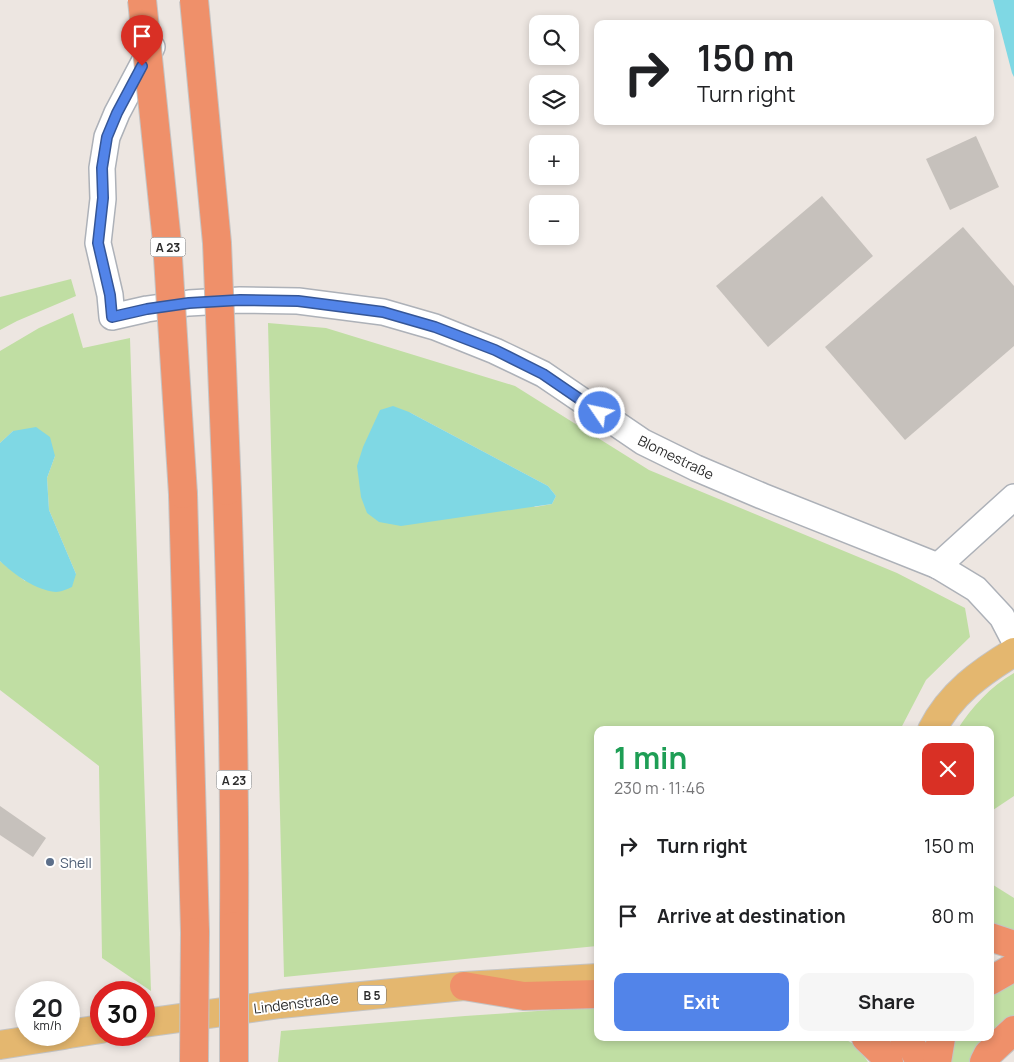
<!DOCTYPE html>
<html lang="en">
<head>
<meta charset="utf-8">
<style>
	:root { --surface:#fff; --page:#f6f6f6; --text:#202124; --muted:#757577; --accent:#5284e9 }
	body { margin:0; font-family:Manrope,sans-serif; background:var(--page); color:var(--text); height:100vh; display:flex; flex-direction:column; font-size:19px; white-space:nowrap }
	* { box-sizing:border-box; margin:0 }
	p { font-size:16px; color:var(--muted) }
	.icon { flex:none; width:28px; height:28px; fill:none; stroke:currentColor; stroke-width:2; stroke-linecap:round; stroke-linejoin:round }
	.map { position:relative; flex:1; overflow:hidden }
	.drawer { position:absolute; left:594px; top:726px; width:400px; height:315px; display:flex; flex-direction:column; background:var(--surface); border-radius:10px; box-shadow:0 2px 8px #0003 }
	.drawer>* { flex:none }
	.hud { position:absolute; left:594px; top:20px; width:400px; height:105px; border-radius:10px; box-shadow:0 2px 8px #0003; background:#fff; color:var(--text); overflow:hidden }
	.buttons { position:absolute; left:529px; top:15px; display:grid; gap:10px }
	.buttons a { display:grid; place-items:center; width:50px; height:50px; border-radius:10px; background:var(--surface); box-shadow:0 2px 8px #0003; font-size:25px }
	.speed { position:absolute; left:15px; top:981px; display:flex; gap:10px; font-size:25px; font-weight:700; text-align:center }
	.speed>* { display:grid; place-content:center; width:65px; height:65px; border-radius:50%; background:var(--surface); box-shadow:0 2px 8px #0003; line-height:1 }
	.speed small { font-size:12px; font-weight:400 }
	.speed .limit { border:8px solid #d22; background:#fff; color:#111 }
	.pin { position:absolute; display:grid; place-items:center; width:42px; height:42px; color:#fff; margin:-51px -21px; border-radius:50% 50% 50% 0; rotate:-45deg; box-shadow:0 0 5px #0007 }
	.pin .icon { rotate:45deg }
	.me { position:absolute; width:55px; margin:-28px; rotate:304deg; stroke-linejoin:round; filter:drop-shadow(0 0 4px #0008) }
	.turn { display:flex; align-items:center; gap:18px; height:105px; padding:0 20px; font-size:22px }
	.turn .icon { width:65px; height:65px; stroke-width:2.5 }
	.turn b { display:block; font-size:35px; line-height:42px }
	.round { display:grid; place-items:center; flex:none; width:52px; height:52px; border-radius:10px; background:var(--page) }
	.headline { display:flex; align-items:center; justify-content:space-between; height:85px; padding:0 20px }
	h1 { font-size:30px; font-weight:700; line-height:38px; color:#1e9e55 }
	.button { display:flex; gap:10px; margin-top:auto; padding:10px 20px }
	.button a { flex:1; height:58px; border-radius:10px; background:var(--accent); color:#fff; font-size:20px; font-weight:700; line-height:58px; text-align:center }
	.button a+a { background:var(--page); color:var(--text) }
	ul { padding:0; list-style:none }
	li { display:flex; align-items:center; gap:15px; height:70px; padding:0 20px }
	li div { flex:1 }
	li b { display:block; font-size:19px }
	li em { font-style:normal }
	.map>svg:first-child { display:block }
	.green { fill:#c0dea3; fill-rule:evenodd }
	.water { fill:#7fd8e4 }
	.building { fill:#c6c1bc }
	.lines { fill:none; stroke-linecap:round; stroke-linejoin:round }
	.minor-casing { stroke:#adb1b8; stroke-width:28 }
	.major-casing { stroke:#c4c4c4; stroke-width:30 }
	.highway-casing { stroke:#c4c4c4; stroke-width:30 }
	.minor { stroke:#fff; stroke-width:25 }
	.major { stroke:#e4b76f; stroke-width:28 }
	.highway { stroke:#ef906a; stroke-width:28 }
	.highway-bridge-casing { stroke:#c4c4c4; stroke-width:30; stroke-linecap:butt }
	.highway-bridge { stroke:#ef906a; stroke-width:28 }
	.route-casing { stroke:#355697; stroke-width:12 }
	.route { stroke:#5284e9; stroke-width:9 }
	.service-dot { fill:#5c6f8a; stroke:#fff; stroke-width:2 }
	.labels { text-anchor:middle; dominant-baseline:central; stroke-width:4; stroke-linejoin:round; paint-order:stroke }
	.shield { fill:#fff; stroke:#6c6c6c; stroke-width:1 }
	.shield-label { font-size:12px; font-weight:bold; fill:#2d2d2d }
	.street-label { font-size:14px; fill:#2d2d2d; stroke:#fff }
	.service-label { font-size:14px; fill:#4e5e75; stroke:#fff; text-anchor:start }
</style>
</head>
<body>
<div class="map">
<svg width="1014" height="1062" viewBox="0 0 1014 1062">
	<rect width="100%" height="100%" fill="#ede6e1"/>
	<!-- green -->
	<g class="green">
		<polygon points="71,279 76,296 17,321 0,330 0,297"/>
		<polygon points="73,313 83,348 130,338 151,991 102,958 99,766 0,690 0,561 25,581 76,574 49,510 47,478 55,456 13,431 0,443 0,351 39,328"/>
		<path d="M268,323L326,328L515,386L649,470L897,573L965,608L970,637L926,680L900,730H598L597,946L284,977ZM409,412L548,486L556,496L552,504L535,507Z"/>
		<path d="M1014,673V796L990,812V730H957C972,707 990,687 1014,673Z"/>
		<polygon points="990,883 1014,898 1014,936 990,924"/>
		<polygon points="1014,976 1014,1016 1003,1025 973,1057 970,1062 946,1062 951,1038 990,1038 990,995"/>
		<polygon points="597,1007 598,1038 843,1038 857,1046 868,1062 278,1062 281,1031 465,1016"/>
	</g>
	<!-- water -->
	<g class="water">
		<polygon points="993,0 1014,0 1014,77 1012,73"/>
		<polygon points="393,406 409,412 548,486 556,496 552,504 401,526 379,522 367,513 361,497 357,466 363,447 380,410"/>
		<path d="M36,427L50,437L55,456L47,478L49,510L76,574L72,587C67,589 61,592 56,592C35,590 15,575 0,561V443L13,431Z"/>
	</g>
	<!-- building -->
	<g class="building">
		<polygon points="976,136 999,187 950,210 926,159"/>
		<polygon points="822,196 873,256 768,347 716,286"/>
		<polygon points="963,227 1014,286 1014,346 905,440 825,347"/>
		<polygon points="0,806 46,838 33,857 0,835"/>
	</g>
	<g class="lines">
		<defs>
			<g id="minor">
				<polyline points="152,47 117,113 107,137 102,168 103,199 98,243 110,295 112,317 147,309 189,303 240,300 298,301 383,312 435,327 495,351 543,374 643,442 696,468 762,496 938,566 976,589 1002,617 1014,640"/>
				<polyline points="938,566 1014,497"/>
			</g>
			<g id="major">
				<path d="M932,730C950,694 981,672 1014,652"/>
				<polyline points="144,1023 280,1004 464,986 598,978"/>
				<polyline points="69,1034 101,1029"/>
				<polyline points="0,1045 64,1035"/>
			</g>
			<g id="highway">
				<path d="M227,491C232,636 235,781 234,926"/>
				<polyline points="183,494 195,932"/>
				<polyline points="990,937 1014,945"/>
				<polyline points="990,981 1014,967"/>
				<polyline points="464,986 524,996 598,994"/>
				<polyline points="866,1038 885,1056 889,1062"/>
				<polyline points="904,1038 914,1050 920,1062"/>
				<polyline points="937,1062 941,1038"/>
				<polyline points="984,1062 988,1054 1014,1030"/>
			</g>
		</defs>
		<!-- minor casing -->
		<use href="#minor" class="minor-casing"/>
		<!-- major casing -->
		<use href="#major" class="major-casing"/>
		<!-- highway casing -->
		<use href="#highway" class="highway-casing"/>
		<!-- minor -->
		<use href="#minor" class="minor"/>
		<!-- major -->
		<use href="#major" class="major"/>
		<!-- highway -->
		<use href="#highway" class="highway"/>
		<defs>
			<g id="highway-bridge">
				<polyline points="142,0 167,242 183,494"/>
				<polyline points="194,0 217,243 227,491"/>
				<polyline points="234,926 234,1062"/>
				<polyline points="194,1062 195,932"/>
			</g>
		</defs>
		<!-- highway-bridge casing -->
		<use href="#highway-bridge" class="highway-bridge-casing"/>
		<!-- highway-bridge -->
		<use href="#highway-bridge" class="highway-bridge"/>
	</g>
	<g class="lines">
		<defs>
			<polyline id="route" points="142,66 117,113 107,137 102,168 103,198 98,243 110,295 112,317 147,309 189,303 240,300 298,301 383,312 435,327 495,350 543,374 600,413"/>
		</defs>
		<!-- route casing -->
		<use href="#route" class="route-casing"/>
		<!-- route -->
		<use href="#route" class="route"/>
	</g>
	<!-- markers -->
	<circle class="service-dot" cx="50" cy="862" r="5"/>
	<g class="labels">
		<!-- shield labels -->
		<g class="shield">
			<rect x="150.5" y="237.5" width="35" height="19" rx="4"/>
			<rect x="216.5" y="770.5" width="35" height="19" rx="4"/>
			<rect x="358" y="985.5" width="28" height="19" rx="4"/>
		</g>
		<g class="shield-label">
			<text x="168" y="247">A 23</text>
			<text x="234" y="780">A 23</text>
			<text x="372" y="995">B 5</text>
		</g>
		<!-- street labels -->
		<g class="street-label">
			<text transform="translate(676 457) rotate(26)">Blomestraße</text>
			<text transform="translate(296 1003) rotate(-7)">Lindenstraße</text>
		</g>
		<!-- service labels -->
		<g class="service-label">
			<text x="60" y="862">Shell</text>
		</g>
	</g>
</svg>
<div class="buttons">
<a><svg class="icon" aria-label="search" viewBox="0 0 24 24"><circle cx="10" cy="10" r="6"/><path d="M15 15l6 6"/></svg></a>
<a><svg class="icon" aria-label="layers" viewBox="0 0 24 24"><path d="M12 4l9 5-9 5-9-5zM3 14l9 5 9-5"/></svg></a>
<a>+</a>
<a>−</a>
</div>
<div class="speed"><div>20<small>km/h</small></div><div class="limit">30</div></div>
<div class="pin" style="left:142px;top:66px;background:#d93025"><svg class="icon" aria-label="arrive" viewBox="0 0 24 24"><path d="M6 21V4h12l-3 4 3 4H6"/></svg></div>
<svg class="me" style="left:600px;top:413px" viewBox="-20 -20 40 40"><circle r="17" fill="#5284e9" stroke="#fff" stroke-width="3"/><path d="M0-11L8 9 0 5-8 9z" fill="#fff"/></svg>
<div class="hud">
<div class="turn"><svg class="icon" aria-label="right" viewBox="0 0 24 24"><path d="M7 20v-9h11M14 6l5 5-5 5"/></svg><div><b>150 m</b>Turn right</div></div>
</div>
<section class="drawer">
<div class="headline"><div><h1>1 min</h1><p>230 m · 11:46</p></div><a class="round" style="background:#d93025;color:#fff"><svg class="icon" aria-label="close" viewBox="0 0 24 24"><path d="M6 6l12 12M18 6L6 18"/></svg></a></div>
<ul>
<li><svg class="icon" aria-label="right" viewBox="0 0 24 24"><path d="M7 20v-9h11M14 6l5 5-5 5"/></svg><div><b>Turn right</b></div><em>150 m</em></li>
<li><svg class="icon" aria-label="arrive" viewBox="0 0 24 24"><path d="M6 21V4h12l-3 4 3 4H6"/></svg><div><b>Arrive at destination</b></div><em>80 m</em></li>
</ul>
<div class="button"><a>Exit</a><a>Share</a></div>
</section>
</div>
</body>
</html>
